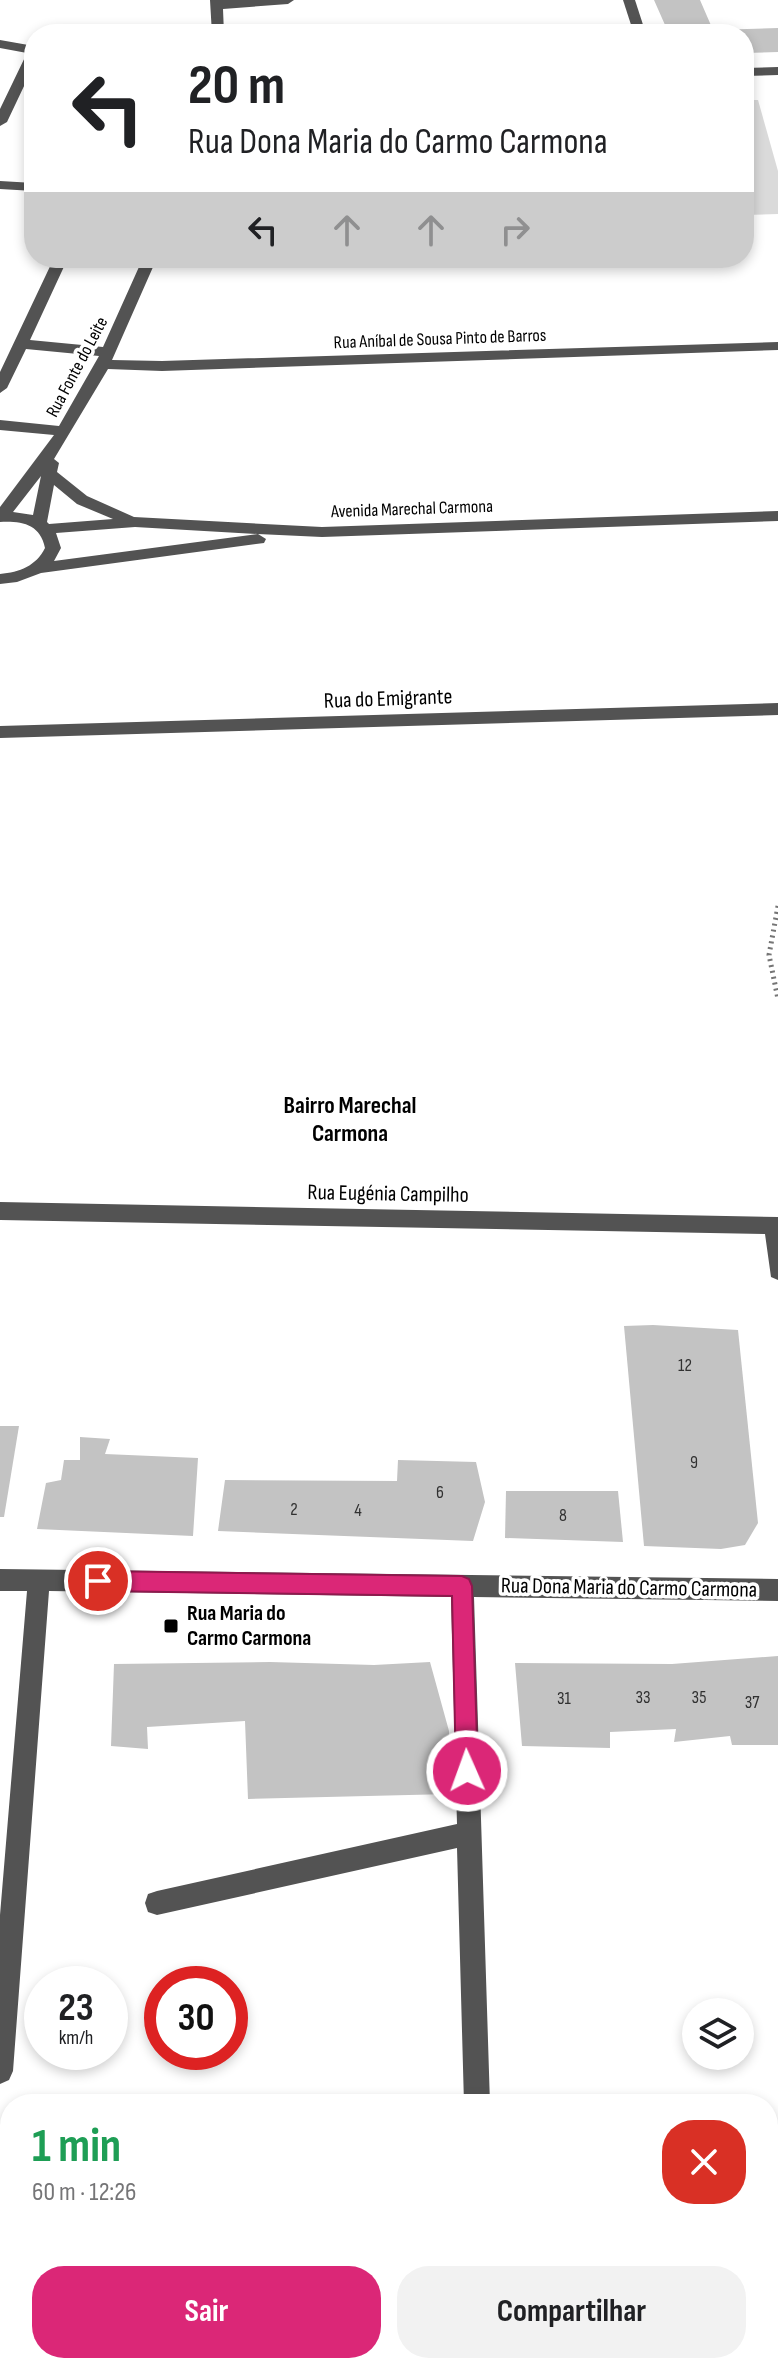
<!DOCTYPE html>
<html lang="pt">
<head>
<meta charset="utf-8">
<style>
	:root { --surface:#fff; --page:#f2f2f2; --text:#202124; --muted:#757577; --accent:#db2777 }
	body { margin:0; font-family:"Sofia Sans Condensed",sans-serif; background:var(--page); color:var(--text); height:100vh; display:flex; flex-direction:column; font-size:30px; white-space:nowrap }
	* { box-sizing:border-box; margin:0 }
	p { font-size:26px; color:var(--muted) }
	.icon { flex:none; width:44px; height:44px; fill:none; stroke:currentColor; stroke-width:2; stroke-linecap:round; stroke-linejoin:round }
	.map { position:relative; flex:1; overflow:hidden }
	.panel { position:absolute; left:0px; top:2094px; width:778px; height:280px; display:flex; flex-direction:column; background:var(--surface); border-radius:32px 32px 0 0; box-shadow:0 4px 12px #0003 }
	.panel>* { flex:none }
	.banner { position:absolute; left:24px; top:24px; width:730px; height:244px; border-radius:32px; box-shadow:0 4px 12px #0003; background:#fff; color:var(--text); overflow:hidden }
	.fabs { position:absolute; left:682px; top:1998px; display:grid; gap:16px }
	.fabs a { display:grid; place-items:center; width:72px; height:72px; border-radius:50%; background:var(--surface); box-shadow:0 4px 12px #0003; font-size:40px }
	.speed { position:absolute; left:24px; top:1966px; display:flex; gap:16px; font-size:40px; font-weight:700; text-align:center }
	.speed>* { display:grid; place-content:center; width:104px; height:104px; border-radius:50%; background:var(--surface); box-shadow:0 4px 12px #0003; line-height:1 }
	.speed small { font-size:20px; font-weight:400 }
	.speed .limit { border:12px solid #d22; background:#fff; color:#111 }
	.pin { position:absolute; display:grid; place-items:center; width:68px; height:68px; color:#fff; margin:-34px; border:4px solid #fff; border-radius:50%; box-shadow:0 2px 8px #0007 }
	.me { position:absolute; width:88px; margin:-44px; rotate:358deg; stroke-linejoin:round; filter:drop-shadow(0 0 6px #0008) }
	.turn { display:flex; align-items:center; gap:28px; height:168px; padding:0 32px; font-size:36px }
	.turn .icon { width:104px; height:104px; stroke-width:2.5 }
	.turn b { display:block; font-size:56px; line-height:68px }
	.lanes { display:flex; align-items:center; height:76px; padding:0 32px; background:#0003; justify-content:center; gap:40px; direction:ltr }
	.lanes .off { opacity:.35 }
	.round { display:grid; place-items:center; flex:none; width:84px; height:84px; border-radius:32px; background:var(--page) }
	.head { display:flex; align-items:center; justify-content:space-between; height:136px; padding:0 32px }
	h1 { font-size:48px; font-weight:700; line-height:60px; color:#1e9e55 }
	.cta { display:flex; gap:16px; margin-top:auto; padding:16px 32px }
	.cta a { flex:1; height:92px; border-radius:32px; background:var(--accent); color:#fff; font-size:32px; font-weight:700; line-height:92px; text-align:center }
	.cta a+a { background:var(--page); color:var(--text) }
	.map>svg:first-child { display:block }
	.green { fill:#dadada }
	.building { fill:#c3c3c3 }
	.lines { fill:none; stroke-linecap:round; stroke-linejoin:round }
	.path { stroke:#757575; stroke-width:5; stroke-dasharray:2 4; stroke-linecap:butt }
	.minor { fill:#535353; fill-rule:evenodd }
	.route { fill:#db2777; stroke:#8e194d; stroke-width:2 }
	.poi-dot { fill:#000; stroke:#fff; stroke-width:3 }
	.labels { text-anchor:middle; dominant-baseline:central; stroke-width:7; stroke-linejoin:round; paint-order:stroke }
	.far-street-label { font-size:18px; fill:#000; stroke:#fff }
	.number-label { font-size:18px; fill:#313131 }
	.street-label { font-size:22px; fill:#000; stroke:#fff }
	.poi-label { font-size:22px; font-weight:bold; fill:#000; stroke:#fff; text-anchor:start }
	.neighbourhood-label { font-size:24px; font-weight:bold; fill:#000; stroke:#fff }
</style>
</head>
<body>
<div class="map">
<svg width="778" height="2374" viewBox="0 0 778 2374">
	<rect width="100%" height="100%" fill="#fff"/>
	<!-- green -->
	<polygon class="green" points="744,100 758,100 778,171 778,214 744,215"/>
	<!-- building -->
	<g class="building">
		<polygon points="654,0 700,0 713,30 778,28 778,52 744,53 744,34 669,34"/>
		<polygon points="653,1325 738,1330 758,1523 745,1545 721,1549 644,1546 624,1326"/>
		<polygon points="0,1426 19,1426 4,1517 0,1517"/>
		<polygon points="80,1437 110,1439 105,1454 198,1458 193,1536 37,1529 46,1483 61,1480 64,1460 80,1460"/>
		<polygon points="398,1460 476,1462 485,1502 473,1541 218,1531 225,1480 397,1481"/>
		<polygon points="506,1491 618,1491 623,1542 505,1538"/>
		<polygon points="778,1656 778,1745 732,1745 730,1736 674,1742 676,1729 610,1732 610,1748 522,1746 515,1663 672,1664"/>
		<polygon points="270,1662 374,1665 430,1662 449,1731 450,1794 248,1799 245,1721 147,1727 148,1749 111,1746 114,1664"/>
	</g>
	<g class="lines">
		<!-- path -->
		<polyline class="path" points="778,906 769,955 778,999"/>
		<!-- minor -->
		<g class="minor">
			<polygon points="210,0 294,0 288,4 223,9 224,34 212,34"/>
			<polygon points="623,0 635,0 646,34 634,34"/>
			<polygon points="0,40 34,46 34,65 7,122 0,126 0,109 27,53 0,48"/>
			<polygon points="778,67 778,75 744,76 744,68"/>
			<polygon points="0,181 34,183 34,191 0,189"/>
			<path d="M54,258H68L30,340L103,347L143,258H157L112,360L162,361L778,342V350L162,371L108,369L54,459L59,463L57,472L87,496L134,517L322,527L778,511V521L322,537L258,534L266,539L264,543L41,573L17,582L0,584V574C20,572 36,566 45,548C40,524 22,521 0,522V507L54,435L0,430V420L59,426L99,356L26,349L7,388L0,393V372ZM41,476L33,515L13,512ZM54,485L77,504L113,519L49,524L47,522ZM135,527L258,534L54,561L61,548L56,533Z"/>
			<polygon points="778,703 778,715 0,738 0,726"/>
			<polygon points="0,1202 778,1217 778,1280 771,1277 765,1234 0,1220"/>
			<polygon points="0,1569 778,1579 778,1601 474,1597 490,2104 464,2104 457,1848 157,1915 148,1912 145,1903 148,1894 157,1891 457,1824 451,1597 49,1591 13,2071 9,2080 0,2084 0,1915 27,1591 0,1591"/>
			<polygon points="471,2364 499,2364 500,2374 472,2374"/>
		</g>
	</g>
	<!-- route -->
	<polygon class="route" points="98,1571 462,1576 469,1579 472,1586 478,1771 475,1779 467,1782 459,1779 456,1771 452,1596 98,1591 90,1588 87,1581 90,1574"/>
	<!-- markers -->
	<rect class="poi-dot" x="163" y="1618" width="16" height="16" rx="4"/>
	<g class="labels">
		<!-- far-street labels -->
		<g class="far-street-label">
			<text transform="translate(440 339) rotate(-2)">Rua Aníbal de Sousa Pinto de Barros</text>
			<text transform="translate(77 367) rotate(-62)">Rua Fonte do Leite</text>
			<text transform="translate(412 509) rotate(-2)">Avenida Marechal Carmona</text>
		</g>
		<!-- number labels -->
		<g class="number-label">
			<text x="685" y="1365">12</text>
			<text x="694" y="1462">9</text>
			<text x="440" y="1492">6</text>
			<text x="294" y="1509">2</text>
			<text x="358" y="1510">4</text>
			<text x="563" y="1515">8</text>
			<text x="643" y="1697">33</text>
			<text x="699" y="1697">35</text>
			<text x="564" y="1698">31</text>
			<text x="752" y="1702">37</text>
		</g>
		<!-- street labels -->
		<g class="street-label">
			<text transform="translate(388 699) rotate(-2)">Rua do Emigrante</text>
			<text transform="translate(388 1194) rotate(1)">Rua Eugénia Campilho</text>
			<text transform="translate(629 1588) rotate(1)">Rua Dona Maria do Carmo Carmona</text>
		</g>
		<!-- poi labels -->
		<g class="poi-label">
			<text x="187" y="1613">Rua Maria do<tspan x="187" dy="25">Carmo Carmona</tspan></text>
		</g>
		<!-- neighbourhood labels -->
		<g class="neighbourhood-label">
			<text x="350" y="1105">Bairro Marechal<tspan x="350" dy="28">Carmona</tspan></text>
		</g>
	</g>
</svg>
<div class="fabs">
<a><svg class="icon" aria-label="layers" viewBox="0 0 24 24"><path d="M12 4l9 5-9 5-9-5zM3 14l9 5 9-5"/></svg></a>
</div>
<div class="speed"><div>23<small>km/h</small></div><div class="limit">30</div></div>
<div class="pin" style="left:98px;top:1581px;background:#d93025"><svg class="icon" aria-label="arrive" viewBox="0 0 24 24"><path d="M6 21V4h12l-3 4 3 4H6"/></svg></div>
<svg class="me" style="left:467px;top:1771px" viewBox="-20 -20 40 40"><circle r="17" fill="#db2777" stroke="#fff" stroke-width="3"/><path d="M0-11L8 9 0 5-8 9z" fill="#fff"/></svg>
<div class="banner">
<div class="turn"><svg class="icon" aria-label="left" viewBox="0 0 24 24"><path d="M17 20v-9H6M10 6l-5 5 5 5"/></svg><div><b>20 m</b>Rua Dona Maria do Carmo Carmona</div></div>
<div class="lanes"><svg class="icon" aria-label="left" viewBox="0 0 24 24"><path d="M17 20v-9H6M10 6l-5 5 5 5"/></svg><svg class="icon off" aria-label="ahead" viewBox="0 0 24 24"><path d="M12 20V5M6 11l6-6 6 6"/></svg><svg class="icon off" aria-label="ahead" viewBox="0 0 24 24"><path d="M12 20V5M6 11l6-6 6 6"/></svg><svg class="icon off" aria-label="right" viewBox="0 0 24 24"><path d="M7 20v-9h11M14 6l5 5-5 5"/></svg></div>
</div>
<section class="panel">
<div class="head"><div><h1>1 min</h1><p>60 m · 12:26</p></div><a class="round" style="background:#d93025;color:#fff"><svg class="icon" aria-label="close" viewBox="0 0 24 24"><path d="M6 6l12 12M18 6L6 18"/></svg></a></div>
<div class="cta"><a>Sair</a><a>Compartilhar</a></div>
</section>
</div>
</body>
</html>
